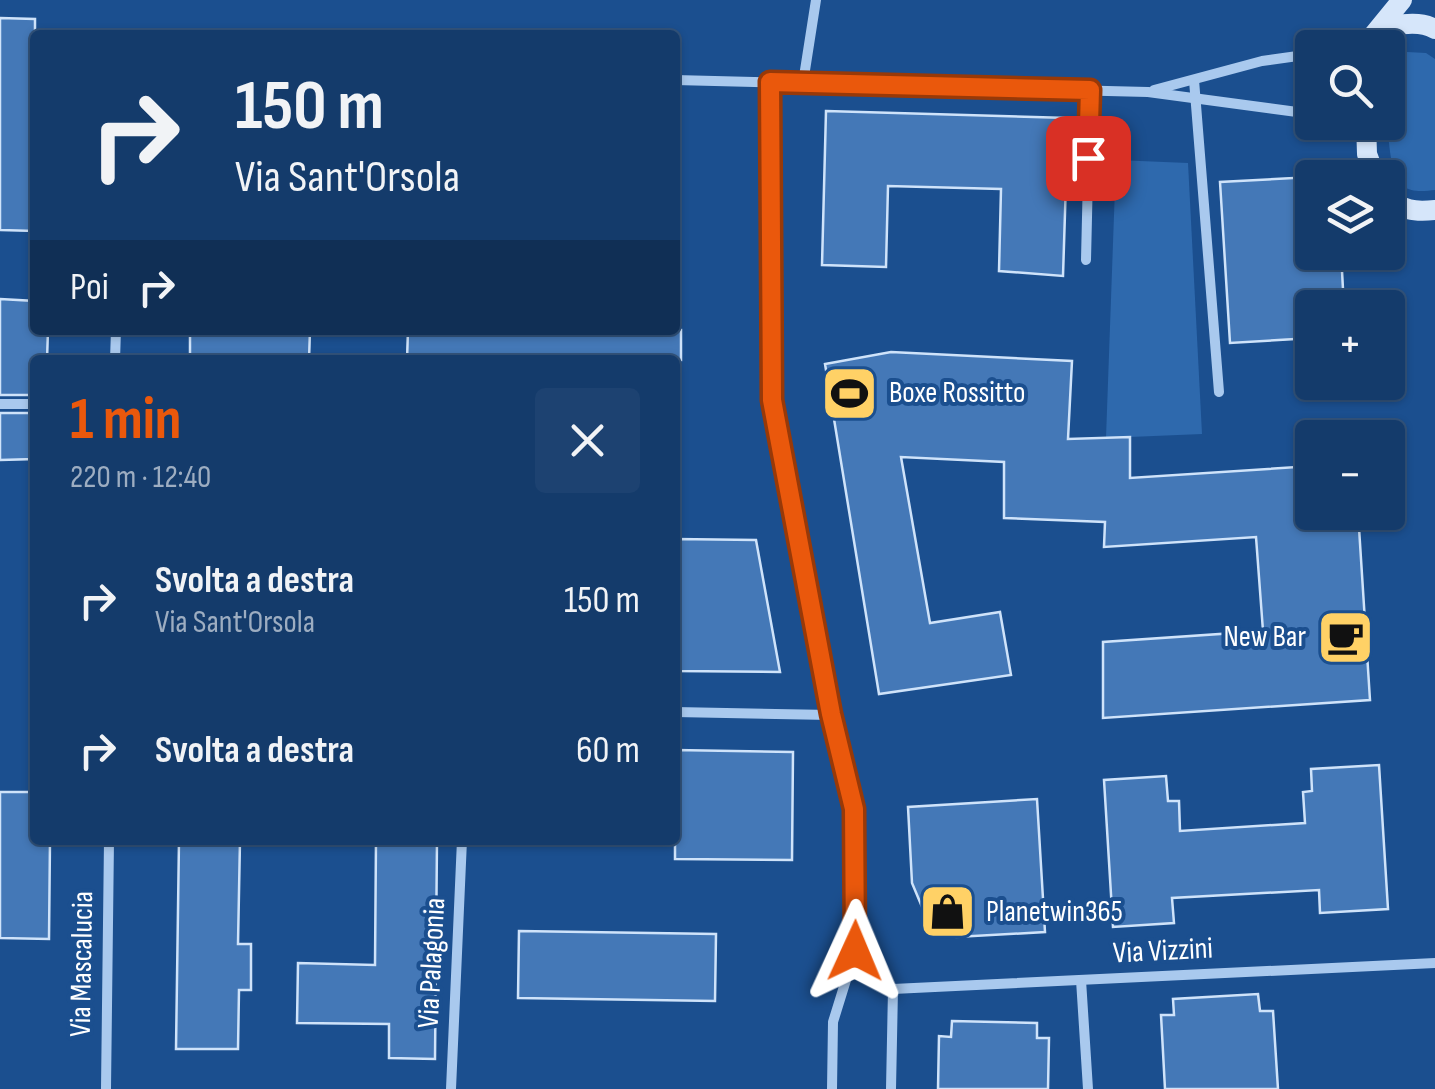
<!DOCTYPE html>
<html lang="it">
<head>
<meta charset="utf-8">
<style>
	:root { --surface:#143b6b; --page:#1d4271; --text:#f1f3f6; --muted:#9dadc1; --line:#33557e; --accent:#ea580c }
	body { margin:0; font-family:"Sofia Sans Condensed",sans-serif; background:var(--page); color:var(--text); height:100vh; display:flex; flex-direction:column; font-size:38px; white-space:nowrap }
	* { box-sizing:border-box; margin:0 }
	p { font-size:32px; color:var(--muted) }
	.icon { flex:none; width:55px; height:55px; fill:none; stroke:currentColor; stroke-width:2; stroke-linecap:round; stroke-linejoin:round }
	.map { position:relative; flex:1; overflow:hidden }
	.side { position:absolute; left:30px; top:355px; width:650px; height:490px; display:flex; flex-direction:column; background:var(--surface); border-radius:10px; box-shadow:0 2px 8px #0004,0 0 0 2px var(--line) }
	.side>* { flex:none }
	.hud { position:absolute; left:30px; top:30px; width:650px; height:305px; border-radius:10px; box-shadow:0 2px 8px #0004,0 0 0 2px var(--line); background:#143b6b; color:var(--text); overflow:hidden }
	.buttons { position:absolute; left:1295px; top:30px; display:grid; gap:20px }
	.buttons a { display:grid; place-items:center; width:110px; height:110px; border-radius:10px; background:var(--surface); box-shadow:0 2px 8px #0004,0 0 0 2px var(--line); font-size:50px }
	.pin { position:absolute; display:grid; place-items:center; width:85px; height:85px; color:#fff; margin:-42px; border-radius:20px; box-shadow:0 5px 15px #0006 }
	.me { position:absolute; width:110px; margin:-55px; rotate:1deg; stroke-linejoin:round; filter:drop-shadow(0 0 8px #0008) }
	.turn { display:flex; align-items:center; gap:35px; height:210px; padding:0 40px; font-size:45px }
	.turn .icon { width:130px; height:130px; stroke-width:2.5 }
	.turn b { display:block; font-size:70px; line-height:85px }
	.then { display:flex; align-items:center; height:95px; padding:0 40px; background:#0003; gap:20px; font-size:38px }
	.round { display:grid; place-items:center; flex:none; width:105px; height:105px; border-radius:10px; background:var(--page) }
	.headline { display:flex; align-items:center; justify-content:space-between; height:170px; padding:0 40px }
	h1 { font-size:60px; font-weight:700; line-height:75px; color:var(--accent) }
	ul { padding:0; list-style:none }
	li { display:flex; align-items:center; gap:30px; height:150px; padding:0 40px }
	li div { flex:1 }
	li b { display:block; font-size:38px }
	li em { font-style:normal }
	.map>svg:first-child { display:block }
	.green { fill:#2e69ad }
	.building { fill:#4478b7; stroke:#cfe3fa; stroke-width:2.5 }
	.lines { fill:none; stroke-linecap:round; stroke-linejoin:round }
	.street { stroke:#a9c9ee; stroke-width:10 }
	.secondary { stroke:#d6e6fa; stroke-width:20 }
	.route-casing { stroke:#983908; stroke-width:25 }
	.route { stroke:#ea580c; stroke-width:18 }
	.labels { text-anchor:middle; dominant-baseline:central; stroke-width:8; stroke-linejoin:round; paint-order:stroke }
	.poi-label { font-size:30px; fill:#fff; stroke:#1b4f8f; text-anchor:start }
	.street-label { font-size:30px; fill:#fff; stroke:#1b4f8f }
</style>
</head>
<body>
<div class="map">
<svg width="1435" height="1089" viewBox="0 0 1435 1089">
	<rect width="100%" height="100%" fill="#1b4f8f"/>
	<!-- green -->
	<g class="green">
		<path d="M1407,52L1426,53L1435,59V190C1425,191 1412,193 1403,186C1385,173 1387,97 1388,73L1395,60Z"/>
		<polygon points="1116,160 1188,163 1202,434 1106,438"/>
	</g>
	<!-- building -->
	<g class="building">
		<polygon points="0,18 35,19 35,231 0,230"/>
		<polygon points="826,111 1068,118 1063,276 999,271 1001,189 888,186 886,267 822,265"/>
		<polygon points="1312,177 1312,252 1341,252 1344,308 1312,308 1312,338 1230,343 1220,182"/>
		<polygon points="0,299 35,301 35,330 48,330 47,360 35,360 35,395 0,395"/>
		<polygon points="190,330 310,330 309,360 190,360"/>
		<polygon points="408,330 681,330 681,360 407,360"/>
		<polygon points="891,352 1072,361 1068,439 1130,437 1130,478 1312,466 1312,512 1358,512 1370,700 1103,718 1103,642 1263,631 1256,537 1104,547 1105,522 1004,518 1004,462 901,457 930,623 1000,612 1011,675 879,694 825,364"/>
		<polygon points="0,413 35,413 35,459 0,460"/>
		<polygon points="675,539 756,540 780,672 675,671"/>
		<polygon points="675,750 793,752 792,860 675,859"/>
		<polygon points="1379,765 1388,909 1320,913 1319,890 1172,898 1174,923 1113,927 1104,780 1166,776 1168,801 1179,801 1180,831 1305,823 1303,792 1312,791 1311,769"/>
		<polygon points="0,792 30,792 30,815 35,815 35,840 50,840 49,939 0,938"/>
		<polygon points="1037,799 1045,932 956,937 930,926 912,883 908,807"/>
		<polygon points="179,840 240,840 238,944 251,944 251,990 239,990 238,1049 176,1049"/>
		<polygon points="376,840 437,840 435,1059 389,1058 389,1024 297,1023 298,963 375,965"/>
		<polygon points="519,931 716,934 715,1001 518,998"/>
		<polygon points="1258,994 1260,1011 1273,1011 1278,1089 1165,1089 1161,1015 1174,1015 1173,999"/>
		<polygon points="952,1021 1037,1023 1037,1038 1049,1038 1048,1089 938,1089 939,1036 951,1037"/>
	</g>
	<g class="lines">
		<!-- street -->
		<g class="street">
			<polyline points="1349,48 1369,39"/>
			<polyline points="675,80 1148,92 1312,114"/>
			<polyline points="1194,80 1219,392"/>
			<polyline points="770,82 772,400 831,715 854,809 855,951 833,1022 832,1089"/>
			<polyline points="803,83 816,0"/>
			<polyline points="1154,90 1262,61 1312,54"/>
			<polyline points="1086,260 1090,90"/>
			<polyline points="115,360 116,330"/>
			<polyline points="0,404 35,404"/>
			<polyline points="675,712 831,715"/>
			<polyline points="855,951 893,989 891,1089"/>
			<polyline points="1081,980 1088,1089"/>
			<polyline points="893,989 1435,963"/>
			<polyline points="106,1089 109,840"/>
			<polyline points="451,1089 462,840"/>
		</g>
		<!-- secondary -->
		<g class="secondary">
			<path d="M1381,27C1398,25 1419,20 1435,29"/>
			<polyline points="1367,48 1370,39 1402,0"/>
			<polyline points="1366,122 1367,154 1376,178"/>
			<path d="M1388,195C1402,211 1414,212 1435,210"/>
		</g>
	</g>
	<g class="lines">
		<defs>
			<polyline id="route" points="855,951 854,809 831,714 772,400 770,82 1090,90 1088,158"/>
		</defs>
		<!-- route casing -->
		<use href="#route" class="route-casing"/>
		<!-- route -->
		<use href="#route" class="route"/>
	</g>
	<!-- icons -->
	<defs>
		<symbol id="stadium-square" viewBox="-11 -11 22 22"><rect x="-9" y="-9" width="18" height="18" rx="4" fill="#ffd166" stroke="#1b4f8f"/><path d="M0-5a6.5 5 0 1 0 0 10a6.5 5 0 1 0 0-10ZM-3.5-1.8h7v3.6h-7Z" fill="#111"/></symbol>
		<symbol id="cafe-square" viewBox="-11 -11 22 22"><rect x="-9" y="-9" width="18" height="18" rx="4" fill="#ffd166" stroke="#1b4f8f"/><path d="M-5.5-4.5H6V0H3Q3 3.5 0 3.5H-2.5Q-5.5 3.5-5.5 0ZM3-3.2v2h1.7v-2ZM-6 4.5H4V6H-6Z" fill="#111"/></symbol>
		<symbol id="shop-square" viewBox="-11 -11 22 22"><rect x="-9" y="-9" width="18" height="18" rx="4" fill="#ffd166" stroke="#1b4f8f"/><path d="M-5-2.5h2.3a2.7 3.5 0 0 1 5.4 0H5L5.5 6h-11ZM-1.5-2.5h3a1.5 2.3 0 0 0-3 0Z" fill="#111"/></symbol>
	</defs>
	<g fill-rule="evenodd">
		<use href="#stadium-square" x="818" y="362" width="63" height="63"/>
		<use href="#cafe-square" x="1314" y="606" width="63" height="63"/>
		<use href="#shop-square" x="916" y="880" width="63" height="63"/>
	</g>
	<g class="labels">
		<!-- poi labels -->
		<g class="poi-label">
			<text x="889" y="393">Boxe Rossitto</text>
			<text x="1306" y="637" text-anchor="end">New Bar</text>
			<text x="986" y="912">Planetwin365</text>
		</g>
		<!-- street labels -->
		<g class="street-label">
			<text transform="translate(1163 951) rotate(-3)">Via Vizzini</text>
			<text transform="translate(432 963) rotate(-87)">Via Palagonia</text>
			<text transform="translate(82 964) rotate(-89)">Via Mascalucia</text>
		</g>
	</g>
</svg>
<div class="buttons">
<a><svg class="icon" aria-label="search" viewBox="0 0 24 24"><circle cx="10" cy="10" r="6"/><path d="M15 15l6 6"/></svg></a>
<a><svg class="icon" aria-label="layers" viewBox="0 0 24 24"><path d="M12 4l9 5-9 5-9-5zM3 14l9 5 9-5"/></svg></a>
<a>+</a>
<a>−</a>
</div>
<div class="pin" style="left:1088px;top:158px;background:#d93025"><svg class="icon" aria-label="arrive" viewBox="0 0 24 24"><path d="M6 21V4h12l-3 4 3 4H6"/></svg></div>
<svg class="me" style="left:855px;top:951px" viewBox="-20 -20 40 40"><path d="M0-17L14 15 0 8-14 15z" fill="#ea580c" stroke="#fff" stroke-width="4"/></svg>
<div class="hud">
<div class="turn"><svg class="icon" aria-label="right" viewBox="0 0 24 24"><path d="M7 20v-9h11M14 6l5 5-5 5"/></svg><div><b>150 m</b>Via Sant'Orsola</div></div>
<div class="then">Poi<svg class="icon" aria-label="right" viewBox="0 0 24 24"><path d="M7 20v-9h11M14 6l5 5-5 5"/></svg></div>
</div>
<section class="side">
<div class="headline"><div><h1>1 min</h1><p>220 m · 12:40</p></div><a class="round"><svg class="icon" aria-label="close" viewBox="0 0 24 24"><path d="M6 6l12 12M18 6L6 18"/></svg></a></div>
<ul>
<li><svg class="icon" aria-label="right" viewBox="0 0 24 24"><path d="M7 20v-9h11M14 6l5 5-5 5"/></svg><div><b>Svolta a destra</b><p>Via Sant'Orsola</p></div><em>150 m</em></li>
<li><svg class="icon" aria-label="right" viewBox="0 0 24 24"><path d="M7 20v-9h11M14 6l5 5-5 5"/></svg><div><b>Svolta a destra</b></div><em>60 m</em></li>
</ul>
</section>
</div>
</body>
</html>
